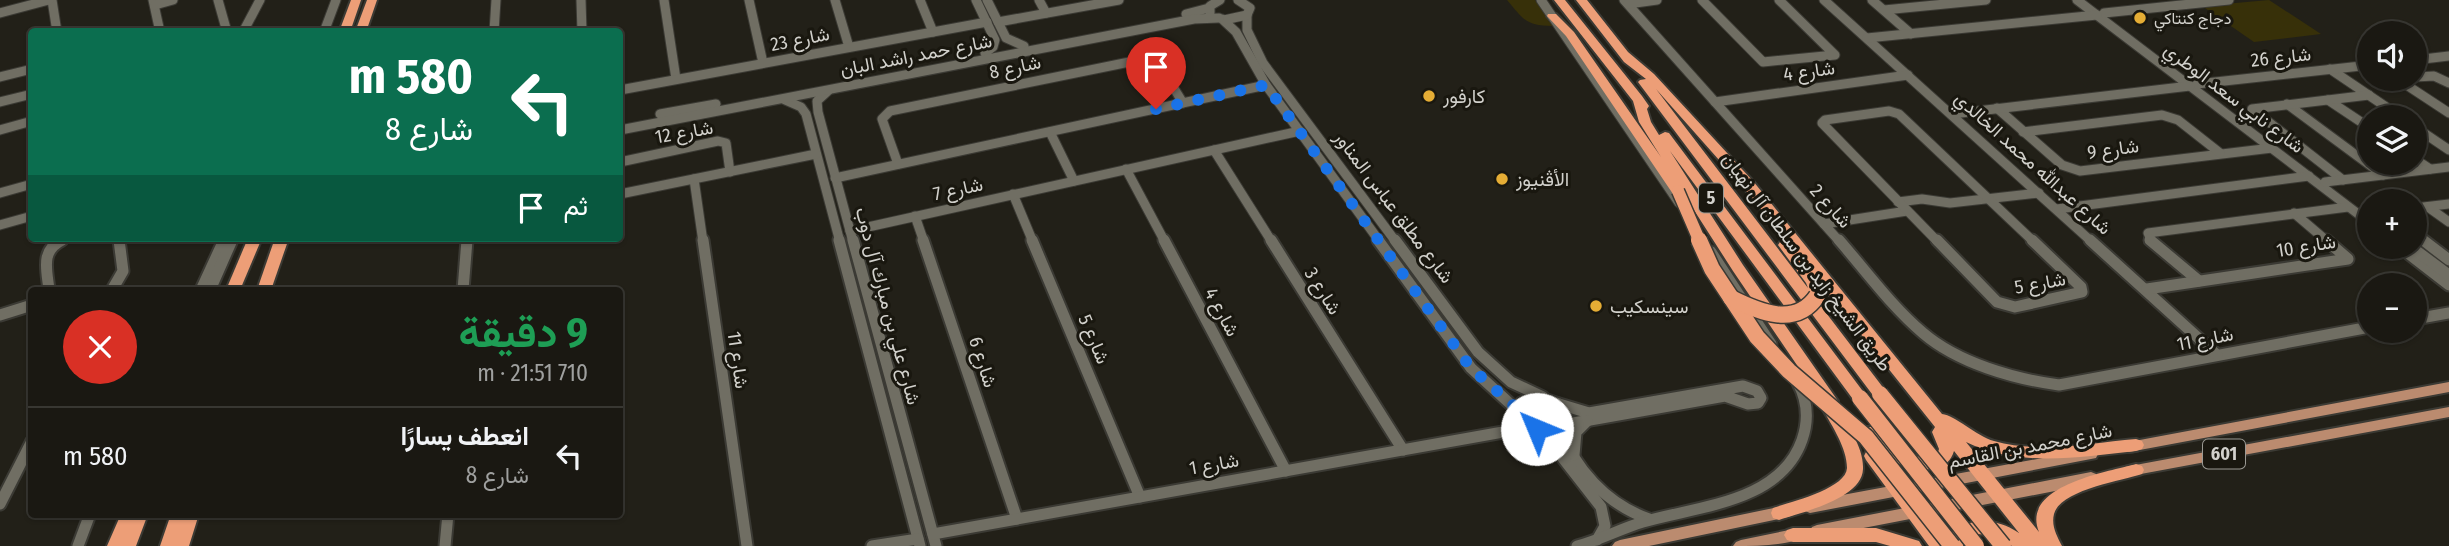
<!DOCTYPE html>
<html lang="ar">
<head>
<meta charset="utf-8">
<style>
	:root { --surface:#1a1812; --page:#272520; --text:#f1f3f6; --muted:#9fa09f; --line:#383732 }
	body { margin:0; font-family:"Fira Sans Condensed",Vazirmatn,sans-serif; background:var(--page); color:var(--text); direction:rtl; height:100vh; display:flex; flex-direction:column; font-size:26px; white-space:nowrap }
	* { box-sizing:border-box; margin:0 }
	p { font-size:23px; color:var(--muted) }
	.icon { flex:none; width:38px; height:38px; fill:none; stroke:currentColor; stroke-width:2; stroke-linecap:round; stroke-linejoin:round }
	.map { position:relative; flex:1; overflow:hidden; direction:ltr }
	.panel { position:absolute; left:28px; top:287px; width:595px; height:231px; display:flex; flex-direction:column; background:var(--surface); border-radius:7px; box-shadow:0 2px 5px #0004,0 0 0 2px var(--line); direction:rtl }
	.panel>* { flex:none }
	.banner { position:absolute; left:28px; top:28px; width:595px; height:214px; border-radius:7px; box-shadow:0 2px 5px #0004,0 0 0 2px var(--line); direction:rtl; background:#0b6e4f; color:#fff; overflow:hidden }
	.buttons { position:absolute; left:2357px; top:21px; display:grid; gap:14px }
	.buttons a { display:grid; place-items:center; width:70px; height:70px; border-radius:50%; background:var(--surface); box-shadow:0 2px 5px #0004,0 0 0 2px var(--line); font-size:35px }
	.pin { position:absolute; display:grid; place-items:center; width:60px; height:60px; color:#fff; margin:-72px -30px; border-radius:50% 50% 50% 0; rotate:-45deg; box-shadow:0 0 7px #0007 }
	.pin .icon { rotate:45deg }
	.me { position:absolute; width:77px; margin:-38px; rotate:315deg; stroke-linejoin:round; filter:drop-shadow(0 0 5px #0008) }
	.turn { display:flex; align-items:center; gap:24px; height:147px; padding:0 35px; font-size:32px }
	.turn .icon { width:91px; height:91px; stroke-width:2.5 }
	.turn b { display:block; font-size:49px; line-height:60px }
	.then { display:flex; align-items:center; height:66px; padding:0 35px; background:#0003; gap:14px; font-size:26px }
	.round { display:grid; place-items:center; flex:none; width:74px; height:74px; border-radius:37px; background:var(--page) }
	.head { display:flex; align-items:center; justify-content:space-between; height:119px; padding:0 35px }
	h1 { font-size:42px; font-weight:700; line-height:52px; color:#1e9e55 }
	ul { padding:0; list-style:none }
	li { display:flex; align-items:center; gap:21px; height:98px; padding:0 35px; border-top:2px solid var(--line) }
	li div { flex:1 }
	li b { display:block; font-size:26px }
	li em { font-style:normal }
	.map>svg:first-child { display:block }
	.green { fill:#373009 }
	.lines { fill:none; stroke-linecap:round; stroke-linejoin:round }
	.minor-far1-casing { stroke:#3b3a34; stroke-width:11 }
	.minor-casing { stroke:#3b3a34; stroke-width:15 }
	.major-casing { stroke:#3b3a34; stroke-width:4 }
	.highway-casing { stroke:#3b3a34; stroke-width:4 }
	.minor-far1 { stroke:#706e63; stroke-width:9 }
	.minor { stroke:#706e63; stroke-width:11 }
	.major { fill:#bb8b6f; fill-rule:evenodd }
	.highway { fill:#ed9e77; fill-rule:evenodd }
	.highway-bridge-far1-casing { stroke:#3b3a34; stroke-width:15; stroke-linecap:butt }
	.highway-bridge-casing { stroke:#3b3a34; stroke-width:19; stroke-linecap:butt }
	.highway-bridge-far1 { stroke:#ed9e77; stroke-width:12 }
	.highway-bridge { stroke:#ed9e77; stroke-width:16 }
	.route { stroke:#1a73e8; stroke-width:12; stroke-dasharray:0 21.6 }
	.poi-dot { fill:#e5ad35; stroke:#19170f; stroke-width:2.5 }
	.labels { text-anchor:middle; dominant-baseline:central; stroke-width:6; stroke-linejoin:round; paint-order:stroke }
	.far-poi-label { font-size:16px; fill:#d2d1cc; stroke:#19170f; text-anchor:start }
	.shield { fill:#19170f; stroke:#9a9993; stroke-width:2 }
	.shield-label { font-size:18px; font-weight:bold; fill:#d2d1cc }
	.street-label { font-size:19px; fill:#d2d1cc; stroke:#19170f }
	.poi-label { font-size:19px; fill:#d2d1cc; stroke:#19170f; text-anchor:start }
</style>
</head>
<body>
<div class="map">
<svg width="2449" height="546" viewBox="0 0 2449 546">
	<rect width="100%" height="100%" fill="#222018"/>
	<!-- green -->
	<g class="green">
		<path d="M1507,0H1535L1553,26C1526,26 1524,20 1507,0Z"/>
		<polygon points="2269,0 2321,34 2254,42 2202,6"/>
	</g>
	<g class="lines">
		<defs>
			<g id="minor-far1">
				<polyline points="52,0 57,32"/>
				<polyline points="153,0 160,32"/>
				<polyline points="218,0 227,32"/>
				<polyline points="581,0 582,32"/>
				<polyline points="664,0 676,79"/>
				<polyline points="749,0 763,63"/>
				<polyline points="835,0 849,47"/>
				<polyline points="920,0 933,32"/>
				<polyline points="976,0 995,40 993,47 985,53"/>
				<polyline points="987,0 1006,38 1024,46"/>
				<polyline points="1039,0 1046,13"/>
				<polyline points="1541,0 1679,203"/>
				<polyline points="1624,0 1840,242"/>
				<polyline points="1702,0 1763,62 1835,55 1779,0"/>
				<polyline points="1824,0 2092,242"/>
				<polyline points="1872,0 1911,34"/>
				<polyline points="2077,0 2370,223"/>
				<polyline points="1628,4 1657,0"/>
				<polyline points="155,5 173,0"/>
				<polyline points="1884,10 1986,0"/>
				<polyline points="0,13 49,0"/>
				<polyline points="1210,13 1210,6 1220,0"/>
				<polyline points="2104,13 2229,0"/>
				<polyline points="1186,14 1209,8"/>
				<polyline points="1247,15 1247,30 1263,63 1396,242"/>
				<polyline points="1222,19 1236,32 1266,85 1380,242"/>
				<polyline points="1224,20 1247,15 1250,8 1238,0"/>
				<polyline points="998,22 1119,0"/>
				<polyline points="243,32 260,0"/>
				<polyline points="324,32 336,0"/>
				<polyline points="494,32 496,0"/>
				<polyline points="1867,38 2097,15"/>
				<polyline points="2415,60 2449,56"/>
				<polyline points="2330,69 2401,117"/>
				<polyline points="0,77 32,69"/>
				<polyline points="2415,77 2434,76 2449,83"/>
				<polyline points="2403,79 2405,84 2449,113"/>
				<polyline points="2197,84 2370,65"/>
				<polyline points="620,90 987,22"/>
				<polyline points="828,91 817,101 818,112 853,242"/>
				<polyline points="785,100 801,107 806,114 840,242"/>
				<polyline points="2328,100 2370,128"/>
				<polyline points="0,102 32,94"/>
				<polyline points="1715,102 1908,75"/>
				<polyline points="2287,104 2383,175"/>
				<polyline points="1997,108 2062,165 2080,171 2272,148"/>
				<polyline points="660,114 716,104"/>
				<polyline points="1952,114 2190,86"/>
				<polyline points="2415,127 2449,150"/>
				<polyline points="0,130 32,121"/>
				<polyline points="620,130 1194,19 1219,18"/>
				<polyline points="1050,132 1074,181"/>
				<polyline points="2023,132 2162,115 2178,120 2220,153"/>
				<polyline points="1214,150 1272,242"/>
				<polyline points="2415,159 2430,169"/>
				<polyline points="620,162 718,141 726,143 730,172"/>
				<polyline points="898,164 882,119 890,111 1149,58 1156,59 1183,103"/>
				<polyline points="1126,169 1165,242"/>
				<polyline points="835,178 1266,85"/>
				<polyline points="694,179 703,242"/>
				<polyline points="2343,180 2252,109 2369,95"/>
				<polyline points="2325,182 2449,167"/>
				<polyline points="0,193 32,184"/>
				<polyline points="620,194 816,154"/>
				<polyline points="1013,194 1033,242"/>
				<polyline points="1898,202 1922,199 1950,203 2039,193"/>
				<polyline points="2428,207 2449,222"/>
				<polyline points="2415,208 2449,204"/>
				<polyline points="2057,209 2309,176"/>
				<polyline points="2294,213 2328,242"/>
				<polyline points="915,216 924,242"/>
				<polyline points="1824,224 1907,211"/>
				<polyline points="0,225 32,216"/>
				<polyline points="850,231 1300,131"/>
				<polyline points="2415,234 2425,242"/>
				<polyline points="119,238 119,242"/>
				<polyline points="58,242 68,238"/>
				<polyline points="223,242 225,238"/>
				<polyline points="231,242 233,238"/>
				<polyline points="467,242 467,238"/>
				<polyline points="1938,242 1822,123 1825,120 1889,111 1899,114 2034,242"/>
				<polyline points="2152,242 2148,233 2348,207"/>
			</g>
			<g id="minor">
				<polyline points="703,240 747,546"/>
				<polyline points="839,240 920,546"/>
				<polyline points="853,240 936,546"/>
				<polyline points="923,240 1017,519"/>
				<polyline points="1032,240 1140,497"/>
				<polyline points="1164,240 1286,471"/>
				<polyline points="1271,240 1403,450"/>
				<polyline points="1378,240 1471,368 1518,411"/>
				<polyline points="1395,240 1478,352 1511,382 1543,397"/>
				<path d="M1839,240C1866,271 1892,307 1923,333C1958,363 2014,379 2059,385L2370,327"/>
				<polyline points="1937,240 1997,302 2015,307 2082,292 2081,287 2032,240"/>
				<polyline points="2090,240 2217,355"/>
				<polyline points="2150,240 2199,281"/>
				<polyline points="2423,240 2449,260"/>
				<polyline points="2400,247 2449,285"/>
				<polyline points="2411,247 2449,275"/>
				<polyline points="1711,252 1771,344"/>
				<polyline points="2147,289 2348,259 2326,240"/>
				<path d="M49,290C47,270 40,251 62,240"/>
				<polyline points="112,290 123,271 119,240"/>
				<polyline points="201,290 224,240"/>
				<polyline points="210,290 232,240"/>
				<polyline points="463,290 467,240"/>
				<polyline points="0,315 32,305"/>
				<polyline points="2415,319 2449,313"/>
				<path d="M1536,396L1559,404L1566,417L1562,425C1541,430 1530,431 1518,411L1521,403Z"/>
				<polyline points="1559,404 1589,413 1743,386 1757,391 1761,398 1758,403 1748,404 1725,396 1562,425"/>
				<path d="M1559,427C1575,469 1606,504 1649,519"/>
				<polyline points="1541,430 1601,507 1605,526 1597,540"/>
				<polyline points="1574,455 1576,432 1587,421"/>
				<polyline points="0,504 32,441"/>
				<polyline points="933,534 1503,432 1537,429"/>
				<polyline points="78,546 90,514"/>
				<polyline points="445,546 448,514"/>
				<polyline points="872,546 918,539"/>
				<path d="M1577,546C1600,540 1620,529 1643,522C1697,506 1780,503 1802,440C1809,420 1808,402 1798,383"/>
			</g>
			<g id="major">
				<polygon points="2449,382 2449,392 2129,452 2124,451 2122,447 2124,443 2129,442"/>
				<polygon points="2449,407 2449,417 2130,476 2125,475 2123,471 2125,467 2130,466"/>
				<polygon points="2091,449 2096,450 2098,454 2096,458 2091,459 1810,513 1805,511 1803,507 1805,503 1810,501"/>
				<polygon points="2091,472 2096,474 2098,478 2096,482 2091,484 1817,537 1812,535 1810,531 1812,527 1817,525"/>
				<polygon points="1788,505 1793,507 1795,511 1793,515 1788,517 1649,546 1612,546 1615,542 1620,540"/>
				<path d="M1799,528L1804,530L1806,534L1804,538C1781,546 1758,546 1733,546L1736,542L1741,540Z"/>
			</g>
			<g id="highway">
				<polygon points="351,0 361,0 350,32 339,32"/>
				<polygon points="367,0 377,0 366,32 355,32"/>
				<path d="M1554,0H1565L1642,96L1649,106L1647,109L1651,122L1659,135L1665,132L1669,133L1865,394L1868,398L1865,402H1855L1670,151L1743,265L1838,401L1836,404C1846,423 1864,447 1863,469C1862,499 1802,512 1779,520L1773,518L1771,513L1773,508C1790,502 1846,489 1847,468C1847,448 1832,426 1822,408L1824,405L1733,271L1683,193L1673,194L1566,36L1547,16L1548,14H1556L1574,32L1661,157L1639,122L1633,101Z"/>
				<path d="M1576,0H1587L1628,52L1654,74L1753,181L1942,414C1955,415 1976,436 1994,441C2040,454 2090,443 2136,439L2142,441L2144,445L2142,449L2136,451C2078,457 2020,468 1966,442L2039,532C2020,486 2107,472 2136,464L2142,466L2144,470L2142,474C2121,481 2060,490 2054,514C2051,526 2057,536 2062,546H2012L1995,536L1978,534L1967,537L1963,546H1929L1866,460L1864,456L1866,452L1872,450L1878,452L1946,544L1955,527C1979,519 1998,519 2019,533L1954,451C1951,461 1945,466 1935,468C1906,476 1882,454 1862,435L1860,431L1862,427H1874C1891,443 1914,467 1938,452L1939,449L1932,432L1935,427L1820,283L1824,296L1817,301L1888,394L1885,398H1875L1638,82L1640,80L1646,79L1624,62ZM1656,89L1743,187L1787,241L1780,242L1778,245L1806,283L1808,288Z"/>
				<polygon points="248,238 262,238 240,290 226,290"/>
				<polygon points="275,238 289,238 271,290 257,290"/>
				<polygon points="121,514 148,514 136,546 107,546"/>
				<polygon points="171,514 199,514 189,546 160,546"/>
				<polygon points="1793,528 1876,528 1919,541 1922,546 1890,546 1876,542 1793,542 1787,540 1784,535 1787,530"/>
			</g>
		</defs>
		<!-- minor-far1 casing -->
		<use href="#minor-far1" class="minor-far1-casing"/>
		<!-- minor casing -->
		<use href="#minor" class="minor-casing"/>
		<!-- major casing -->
		<use href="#major" class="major-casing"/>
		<!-- highway casing -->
		<use href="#highway" class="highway-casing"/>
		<!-- minor-far1 -->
		<use href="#minor-far1" class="minor-far1"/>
		<!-- minor -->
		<use href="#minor" class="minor"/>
		<!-- major -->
		<use href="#major" class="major"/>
		<!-- highway -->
		<use href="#highway" class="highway"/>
		<defs>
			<polyline id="highway-bridge-far1" points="1678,191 1700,242"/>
			<g id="highway-bridge">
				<polyline points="1699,240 1712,269 1757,337 1789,371 1866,437 1952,546"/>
				<path d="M1731,298C1759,312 1796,328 1817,296"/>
				<polyline points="1880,394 2003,546"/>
				<polyline points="1860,398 1976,546"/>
			</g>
		</defs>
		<!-- highway-bridge-far1 casing -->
		<use href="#highway-bridge-far1" class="highway-bridge-far1-casing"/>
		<!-- highway-bridge casing -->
		<use href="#highway-bridge" class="highway-bridge-casing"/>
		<!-- highway-bridge-far1 -->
		<use href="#highway-bridge-far1" class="highway-bridge-far1"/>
		<!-- highway-bridge -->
		<use href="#highway-bridge" class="highway-bridge"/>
	</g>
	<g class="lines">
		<!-- route -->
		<polyline class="route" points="1156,109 1266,85 1471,368 1513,405 1526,424 1537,429"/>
	</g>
	<!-- markers -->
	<g class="poi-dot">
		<circle cx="2140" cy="18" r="7"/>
		<circle cx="1429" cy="96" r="7"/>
		<circle cx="1502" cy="179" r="7"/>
		<circle cx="1596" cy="306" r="7"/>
	</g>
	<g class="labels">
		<!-- far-poi labels -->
		<g class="far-poi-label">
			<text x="2154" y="18">دجاج كنتاكي</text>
		</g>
		<!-- shield labels -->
		<g class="shield">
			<rect x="1699" y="183.5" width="24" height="29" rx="5"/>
			<rect x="2203" y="439.5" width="42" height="29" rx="5"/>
		</g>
		<g class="shield-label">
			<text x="1711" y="198">5</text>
			<text x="2224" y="454">601</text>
		</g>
		<!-- street labels -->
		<g class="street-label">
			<text transform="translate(800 39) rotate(-11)">شارع 23</text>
			<text transform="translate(916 55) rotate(-11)">شارع حمد راشد البان</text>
			<text transform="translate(2281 57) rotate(-6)">شارع 26</text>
			<text transform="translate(1015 67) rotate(-12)">شارع 8</text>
			<text transform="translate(1809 71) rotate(-8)">شارع 4</text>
			<text transform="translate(2234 98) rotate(37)">شارع نابي سعد الوطري</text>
			<text transform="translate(684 132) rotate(-10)">شارع 12</text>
			<text transform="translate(2113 149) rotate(-8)">شارع 9</text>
			<text transform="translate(2033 163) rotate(42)">شارع عبدالله محمد الخالدي</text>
			<text transform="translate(958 189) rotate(-12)">شارع 7</text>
			<text transform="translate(1831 206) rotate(48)">شارع 2</text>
			<text transform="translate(1394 207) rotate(53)">شارع مطلق عباس المناور</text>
			<text transform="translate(2306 246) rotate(-9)">شارع 10</text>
			<text transform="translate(1807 262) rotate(53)">طريق الشيخ زايد بن سلطان آل نهيان</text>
			<text transform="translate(2040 283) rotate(-10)">شارع 5</text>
			<text transform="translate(1323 291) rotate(58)">شارع 3</text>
			<text transform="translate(888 306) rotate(75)">شارع علي بن مبارك آل دوب</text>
			<text transform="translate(1222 312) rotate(62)">شارع 4</text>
			<text transform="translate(1094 339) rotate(67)">شارع 5</text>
			<text transform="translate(2205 339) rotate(-11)">شارع 11</text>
			<text transform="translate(738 360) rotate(82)">شارع 11</text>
			<text transform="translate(983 362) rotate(72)">شارع 6</text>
			<text transform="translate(2030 446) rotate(-11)">شارع محمد بن القاسم</text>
			<text transform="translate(1214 464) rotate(-10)">شارع 1</text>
		</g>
		<!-- poi labels -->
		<g class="poi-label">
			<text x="1443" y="96">كارفور</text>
			<text x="1516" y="179">الأڤنيوز</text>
			<text x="1610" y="306">سينسكيب</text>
		</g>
	</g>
</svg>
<div class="buttons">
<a><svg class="icon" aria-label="sound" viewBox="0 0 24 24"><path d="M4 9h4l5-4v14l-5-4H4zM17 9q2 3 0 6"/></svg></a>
<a><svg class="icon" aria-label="layers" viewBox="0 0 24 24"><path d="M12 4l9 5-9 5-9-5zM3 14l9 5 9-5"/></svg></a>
<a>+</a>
<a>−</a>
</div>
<div class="pin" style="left:1156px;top:109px;background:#d93025"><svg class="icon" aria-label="arrive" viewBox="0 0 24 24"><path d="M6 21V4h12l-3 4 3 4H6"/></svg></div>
<svg class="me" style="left:1537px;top:429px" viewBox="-20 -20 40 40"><circle r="19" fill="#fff"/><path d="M0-13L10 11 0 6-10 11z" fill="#1a73e8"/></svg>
<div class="banner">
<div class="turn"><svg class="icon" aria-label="left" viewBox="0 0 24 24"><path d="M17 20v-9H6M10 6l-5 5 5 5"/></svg><div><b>580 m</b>شارع 8</div></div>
<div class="then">ثم<svg class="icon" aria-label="arrive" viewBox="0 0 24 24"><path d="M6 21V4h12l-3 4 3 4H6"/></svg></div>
</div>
<section class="panel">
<div class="head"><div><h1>9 دقيقة</h1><p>710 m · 21:51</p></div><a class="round" style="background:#d93025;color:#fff"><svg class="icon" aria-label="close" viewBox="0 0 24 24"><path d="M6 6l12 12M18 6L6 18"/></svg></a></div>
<ul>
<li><svg class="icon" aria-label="left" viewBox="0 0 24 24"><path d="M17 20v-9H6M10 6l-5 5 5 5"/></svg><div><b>انعطف يسارًا</b><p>شارع 8</p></div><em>580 m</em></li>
</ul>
</section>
</div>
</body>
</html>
